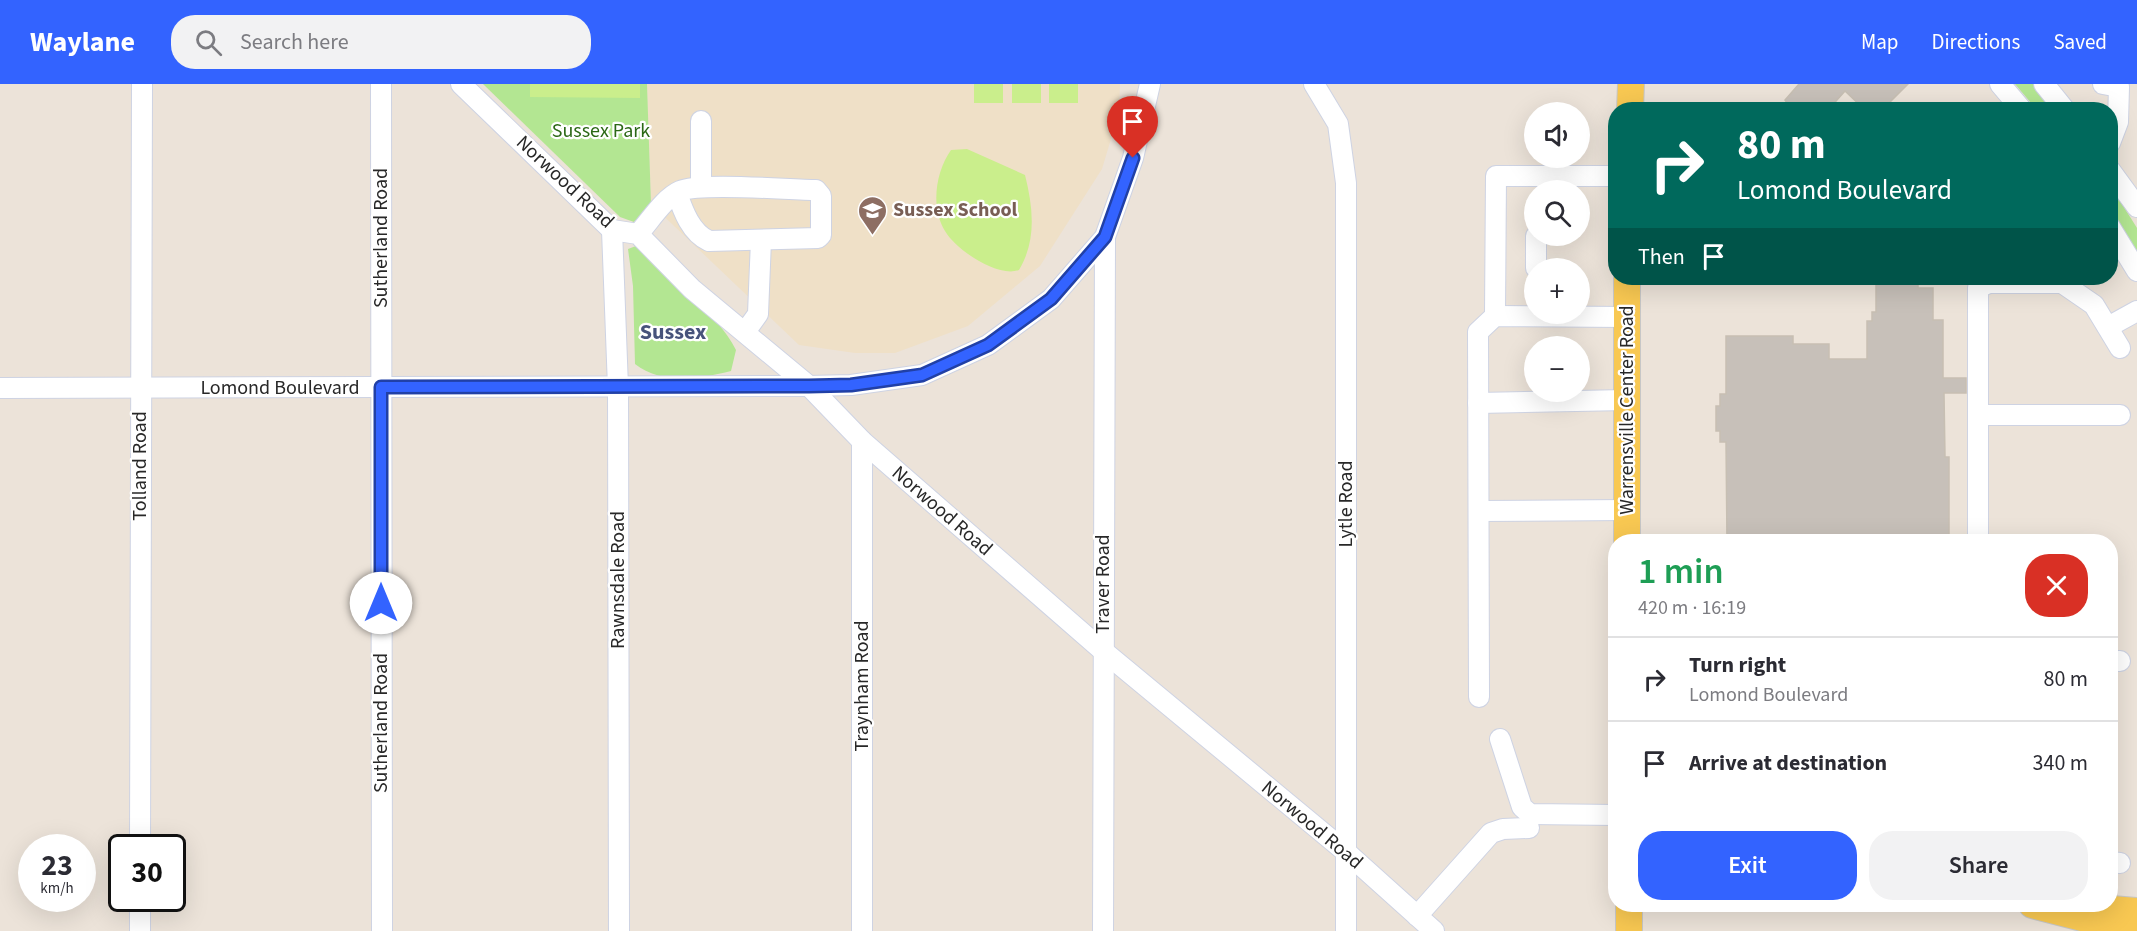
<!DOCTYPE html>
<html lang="en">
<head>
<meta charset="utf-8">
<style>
	:root { --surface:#fff; --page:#f2f2f3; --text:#2b2b33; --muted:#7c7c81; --line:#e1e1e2; --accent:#3363ff }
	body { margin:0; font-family:"Source Sans 3",sans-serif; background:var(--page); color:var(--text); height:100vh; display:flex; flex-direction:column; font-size:22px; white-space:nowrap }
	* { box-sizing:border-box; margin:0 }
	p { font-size:20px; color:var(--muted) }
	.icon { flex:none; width:33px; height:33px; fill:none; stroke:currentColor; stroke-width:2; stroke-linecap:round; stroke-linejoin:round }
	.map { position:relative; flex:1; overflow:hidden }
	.sheet { position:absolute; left:1608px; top:450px; width:510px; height:378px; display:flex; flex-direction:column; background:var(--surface); border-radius:24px; box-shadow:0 6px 24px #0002 }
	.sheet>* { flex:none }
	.hud { position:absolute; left:1608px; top:18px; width:510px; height:183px; border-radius:24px; box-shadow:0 6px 24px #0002; background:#00695c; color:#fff; overflow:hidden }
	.buttons { position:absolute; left:1524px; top:18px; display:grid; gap:12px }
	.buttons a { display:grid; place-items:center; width:66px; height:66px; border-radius:50%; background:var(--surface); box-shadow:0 6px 24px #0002; font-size:30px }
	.speed { position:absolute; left:18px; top:750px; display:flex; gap:12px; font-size:30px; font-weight:700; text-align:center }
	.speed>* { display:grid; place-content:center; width:78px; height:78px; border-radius:50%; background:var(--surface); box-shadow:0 6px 24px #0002; line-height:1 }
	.speed small { font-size:15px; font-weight:400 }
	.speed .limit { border:3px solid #111; border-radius:9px; background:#fff; color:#111 }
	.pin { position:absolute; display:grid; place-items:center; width:51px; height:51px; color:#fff; margin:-62px -26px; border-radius:50% 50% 50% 0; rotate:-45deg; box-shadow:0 0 6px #0007 }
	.pin .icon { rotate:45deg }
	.me { position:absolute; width:66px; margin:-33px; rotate:0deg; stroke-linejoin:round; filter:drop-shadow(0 0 4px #0008) }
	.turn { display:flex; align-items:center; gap:21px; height:126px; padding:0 30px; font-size:27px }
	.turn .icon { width:78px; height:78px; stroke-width:2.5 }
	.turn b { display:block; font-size:42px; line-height:51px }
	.then { display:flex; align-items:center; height:57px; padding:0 30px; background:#0003; gap:12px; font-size:22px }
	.round { display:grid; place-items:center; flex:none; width:63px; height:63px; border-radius:24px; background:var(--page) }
	.head { display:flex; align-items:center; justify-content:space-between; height:102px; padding:0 30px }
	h1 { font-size:36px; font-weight:600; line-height:45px; color:#1e9e55 }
	.cta { display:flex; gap:12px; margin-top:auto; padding:12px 30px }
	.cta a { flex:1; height:69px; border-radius:24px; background:var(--accent); color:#fff; font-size:24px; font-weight:600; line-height:69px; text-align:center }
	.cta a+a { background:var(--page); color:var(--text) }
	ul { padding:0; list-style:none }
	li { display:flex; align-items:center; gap:18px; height:84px; padding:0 30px; border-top:2px solid var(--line) }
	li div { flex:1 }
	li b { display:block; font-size:22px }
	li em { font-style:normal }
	header { display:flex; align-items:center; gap:36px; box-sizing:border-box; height:84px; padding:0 30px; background:var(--accent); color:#fff }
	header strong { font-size:28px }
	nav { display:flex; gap:33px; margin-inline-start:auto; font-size:21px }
	.search { width:420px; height:54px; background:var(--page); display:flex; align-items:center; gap:15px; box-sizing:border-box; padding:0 21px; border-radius:24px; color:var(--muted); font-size:22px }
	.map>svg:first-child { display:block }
	.education { fill:#efe0c7 }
	.green { fill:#b3e692 }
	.pitch { fill:#caee8c }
	.building { fill:#c7c0b9; stroke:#c7bfb3; stroke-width:1.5 }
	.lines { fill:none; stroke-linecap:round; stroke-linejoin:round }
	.minor-casing { stroke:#ced3e3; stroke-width:22 }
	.major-casing { stroke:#c7c7c7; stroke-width:28 }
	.minor { stroke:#fff; stroke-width:20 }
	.major { stroke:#f8c852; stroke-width:26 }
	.route-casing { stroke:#2140a6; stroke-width:15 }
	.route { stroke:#3363ff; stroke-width:10 }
	.labels { text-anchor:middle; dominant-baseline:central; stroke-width:4.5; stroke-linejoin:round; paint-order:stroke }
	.park-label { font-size:20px; fill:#2b6815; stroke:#fff }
	.street-label { font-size:20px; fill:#282828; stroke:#fff }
	.education-label { font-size:20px; font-weight:bold; fill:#785e54; stroke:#fff; text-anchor:start }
	.quarter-label { font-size:22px; font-weight:bold; fill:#47537b; stroke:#fff }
</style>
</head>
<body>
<header>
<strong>Waylane</strong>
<div class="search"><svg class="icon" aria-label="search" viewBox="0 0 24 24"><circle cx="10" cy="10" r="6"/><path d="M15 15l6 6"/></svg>Search here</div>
<nav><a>Map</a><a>Directions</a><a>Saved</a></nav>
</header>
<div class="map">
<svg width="2137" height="847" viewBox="0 0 2137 847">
	<rect width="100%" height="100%" fill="#ece3d9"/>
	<!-- education -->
	<polygon class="education" points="647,0 1120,0 1119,28 1102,85 1040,182 968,242 895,269 855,269 799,261 651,120"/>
	<!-- green -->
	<g class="green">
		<polygon points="483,0 647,0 651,120 634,138 620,133"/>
		<polygon points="2015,0 2035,0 2056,25 2036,25"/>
		<polygon points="2110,101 2137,144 2137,172 2111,130"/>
		<path d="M636,162C665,199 716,225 736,266L731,287C699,295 662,301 635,280L633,202L628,165Z"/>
	</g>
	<!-- pitch -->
	<g class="pitch">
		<polygon points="530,0 640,0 640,14 530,13"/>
		<rect x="974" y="0" width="29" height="19"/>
		<rect x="1012" y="0" width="29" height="19"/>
		<rect x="1049" y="0" width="29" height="19"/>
		<path d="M967,65L1025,91C1033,123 1037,156 1019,186C998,194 956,166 945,147C930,123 936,87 951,66Z"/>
	</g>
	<!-- building -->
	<g class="building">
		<polygon points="1799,0 1908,0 1882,26 1865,26 1845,7 1828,26 1792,26 1785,16"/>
		<polygon points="1876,194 1918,194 1918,204 1933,204 1933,236 1943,236 1943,294 1966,294 1966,309 1944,309 1945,373 1949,373 1949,458 1727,458 1726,358 1720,358 1720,347 1716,347 1716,322 1720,322 1720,310 1726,310 1726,252 1793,252 1793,260 1829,260 1829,275 1867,275 1867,237 1872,237 1872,228 1876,228"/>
	</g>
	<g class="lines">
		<defs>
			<g id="minor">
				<polyline points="381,0 382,847"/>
				<polyline points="461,0 612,146 638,150 692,205 809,302 862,357 1102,566 1346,768 1434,847"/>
				<polyline points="1314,0 1338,40 1346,99 1346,847"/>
				<polyline points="2000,0 2022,26"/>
				<polyline points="2044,0 2065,26"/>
				<polyline points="2103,0 2119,3 2118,38 2110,59"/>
				<polyline points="2110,86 2137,123"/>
				<polyline points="701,103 701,37"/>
				<polyline points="2110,143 2137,187"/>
				<polyline points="612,146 618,303 619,847"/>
				<path d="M638,150C650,137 664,114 680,107C700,98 789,106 816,106L821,112V151L818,154L709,157C691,149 683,127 677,109"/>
				<polyline points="1536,184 1536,152"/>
				<polyline points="1495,232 1496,92 1616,92"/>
				<polyline points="2108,243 2137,227"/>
				<polyline points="745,248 758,230 761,156"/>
				<polyline points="0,304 809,302 851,301 922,291 988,261 1051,215 1105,153 1133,74 1150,0"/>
				<polyline points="1478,319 1627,316"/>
				<polyline points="1978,331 2120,331"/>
				<polyline points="1479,427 1627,426"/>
				<polyline points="1978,458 1978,204 1989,199 2062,199 2094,221 2120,264"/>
				<polyline points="2110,577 2120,577"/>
				<polyline points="1479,613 1478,248 1495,232 1627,233"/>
				<polyline points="1500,655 1522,723 1530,730 1616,731"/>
				<polyline points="140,764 142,0"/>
				<polyline points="2110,778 2120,779"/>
				<polyline points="140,814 140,847"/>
				<polyline points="1417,832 1491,749 1503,745 1529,744"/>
				<polyline points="862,847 862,357"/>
				<polyline points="1103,847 1105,153"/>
			</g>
			<g id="major">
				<polyline points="1630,26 1631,0"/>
				<polyline points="1627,458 1627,194"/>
				<polyline points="1629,820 1629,847"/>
				<polyline points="2032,821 2109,841 2137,846"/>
				<polyline points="2076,822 2137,827"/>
			</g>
		</defs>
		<!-- minor casing -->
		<use href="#minor" class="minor-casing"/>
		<!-- major casing -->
		<use href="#major" class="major-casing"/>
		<!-- minor -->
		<use href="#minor" class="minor"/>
		<!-- major -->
		<use href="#major" class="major"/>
	</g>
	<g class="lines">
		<defs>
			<polyline id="route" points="381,519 381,303 809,302 851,301 922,291 988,261 1051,215 1105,153 1133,74"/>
		</defs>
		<!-- route casing -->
		<use href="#route" class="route-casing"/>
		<!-- route -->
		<use href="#route" class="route"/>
	</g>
	<!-- icons -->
	<defs>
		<symbol id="school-pin" viewBox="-11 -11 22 30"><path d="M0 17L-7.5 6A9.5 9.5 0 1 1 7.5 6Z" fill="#8d6e63" stroke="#fff"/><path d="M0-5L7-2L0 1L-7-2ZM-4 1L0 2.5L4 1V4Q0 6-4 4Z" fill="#fff"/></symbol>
	</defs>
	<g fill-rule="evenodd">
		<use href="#school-pin" x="856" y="110" width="33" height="45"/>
	</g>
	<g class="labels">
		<!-- park labels -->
		<g class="park-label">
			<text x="601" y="47">Sussex Park</text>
		</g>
		<!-- street labels -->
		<g class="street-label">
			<text transform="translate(565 98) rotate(43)">Norwood Road</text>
			<text transform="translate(381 154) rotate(-90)">Sutherland Road</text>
			<text x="280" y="304">Lomond Boulevard</text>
			<text transform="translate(1627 326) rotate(-90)">Warrensville Center Road</text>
			<text transform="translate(140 382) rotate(-90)">Tolland Road</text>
			<text transform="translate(1346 420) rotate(-90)">Lytle Road</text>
			<text transform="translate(942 427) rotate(41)">Norwood Road</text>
			<text transform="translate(618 496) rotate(-90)">Rawnsdale Road</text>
			<text transform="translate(1103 500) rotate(-90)">Traver Road</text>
			<text transform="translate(862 602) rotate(-90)">Traynham Road</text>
			<text transform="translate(381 639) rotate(-90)">Sutherland Road</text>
			<text transform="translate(1312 741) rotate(40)">Norwood Road</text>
		</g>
		<!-- education labels -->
		<g class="education-label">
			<text x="893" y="126">Sussex School</text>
		</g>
		<!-- quarter labels -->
		<g class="quarter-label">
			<text x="673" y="248">Sussex</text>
		</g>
	</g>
</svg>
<div class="buttons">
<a><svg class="icon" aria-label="sound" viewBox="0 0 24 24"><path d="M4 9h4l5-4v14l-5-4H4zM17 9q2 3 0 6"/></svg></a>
<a><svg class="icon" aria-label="search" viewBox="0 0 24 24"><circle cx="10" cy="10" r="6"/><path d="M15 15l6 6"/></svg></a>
<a>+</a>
<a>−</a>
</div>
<div class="speed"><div>23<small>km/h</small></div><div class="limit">30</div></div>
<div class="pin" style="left:1133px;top:74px;background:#d93025"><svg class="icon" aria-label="arrive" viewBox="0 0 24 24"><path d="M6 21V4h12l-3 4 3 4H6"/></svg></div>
<svg class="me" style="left:381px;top:519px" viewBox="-20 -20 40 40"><circle r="19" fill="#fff"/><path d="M0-13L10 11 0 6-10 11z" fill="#3363ff"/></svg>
<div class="hud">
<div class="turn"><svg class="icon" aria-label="right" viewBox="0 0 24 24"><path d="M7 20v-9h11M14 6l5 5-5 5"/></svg><div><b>80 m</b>Lomond Boulevard</div></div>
<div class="then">Then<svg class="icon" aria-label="arrive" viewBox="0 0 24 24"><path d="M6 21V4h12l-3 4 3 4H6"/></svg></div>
</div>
<section class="sheet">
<div class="head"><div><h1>1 min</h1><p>420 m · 16:19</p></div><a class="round" style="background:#d93025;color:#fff"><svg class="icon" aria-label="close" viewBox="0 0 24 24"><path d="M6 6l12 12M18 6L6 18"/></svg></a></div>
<ul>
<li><svg class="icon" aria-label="right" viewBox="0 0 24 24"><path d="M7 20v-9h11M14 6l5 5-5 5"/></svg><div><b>Turn right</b><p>Lomond Boulevard</p></div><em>80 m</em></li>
<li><svg class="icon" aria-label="arrive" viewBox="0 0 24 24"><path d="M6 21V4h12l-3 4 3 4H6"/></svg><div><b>Arrive at destination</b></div><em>340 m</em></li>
</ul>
<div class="cta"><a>Exit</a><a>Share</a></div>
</section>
</div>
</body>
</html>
